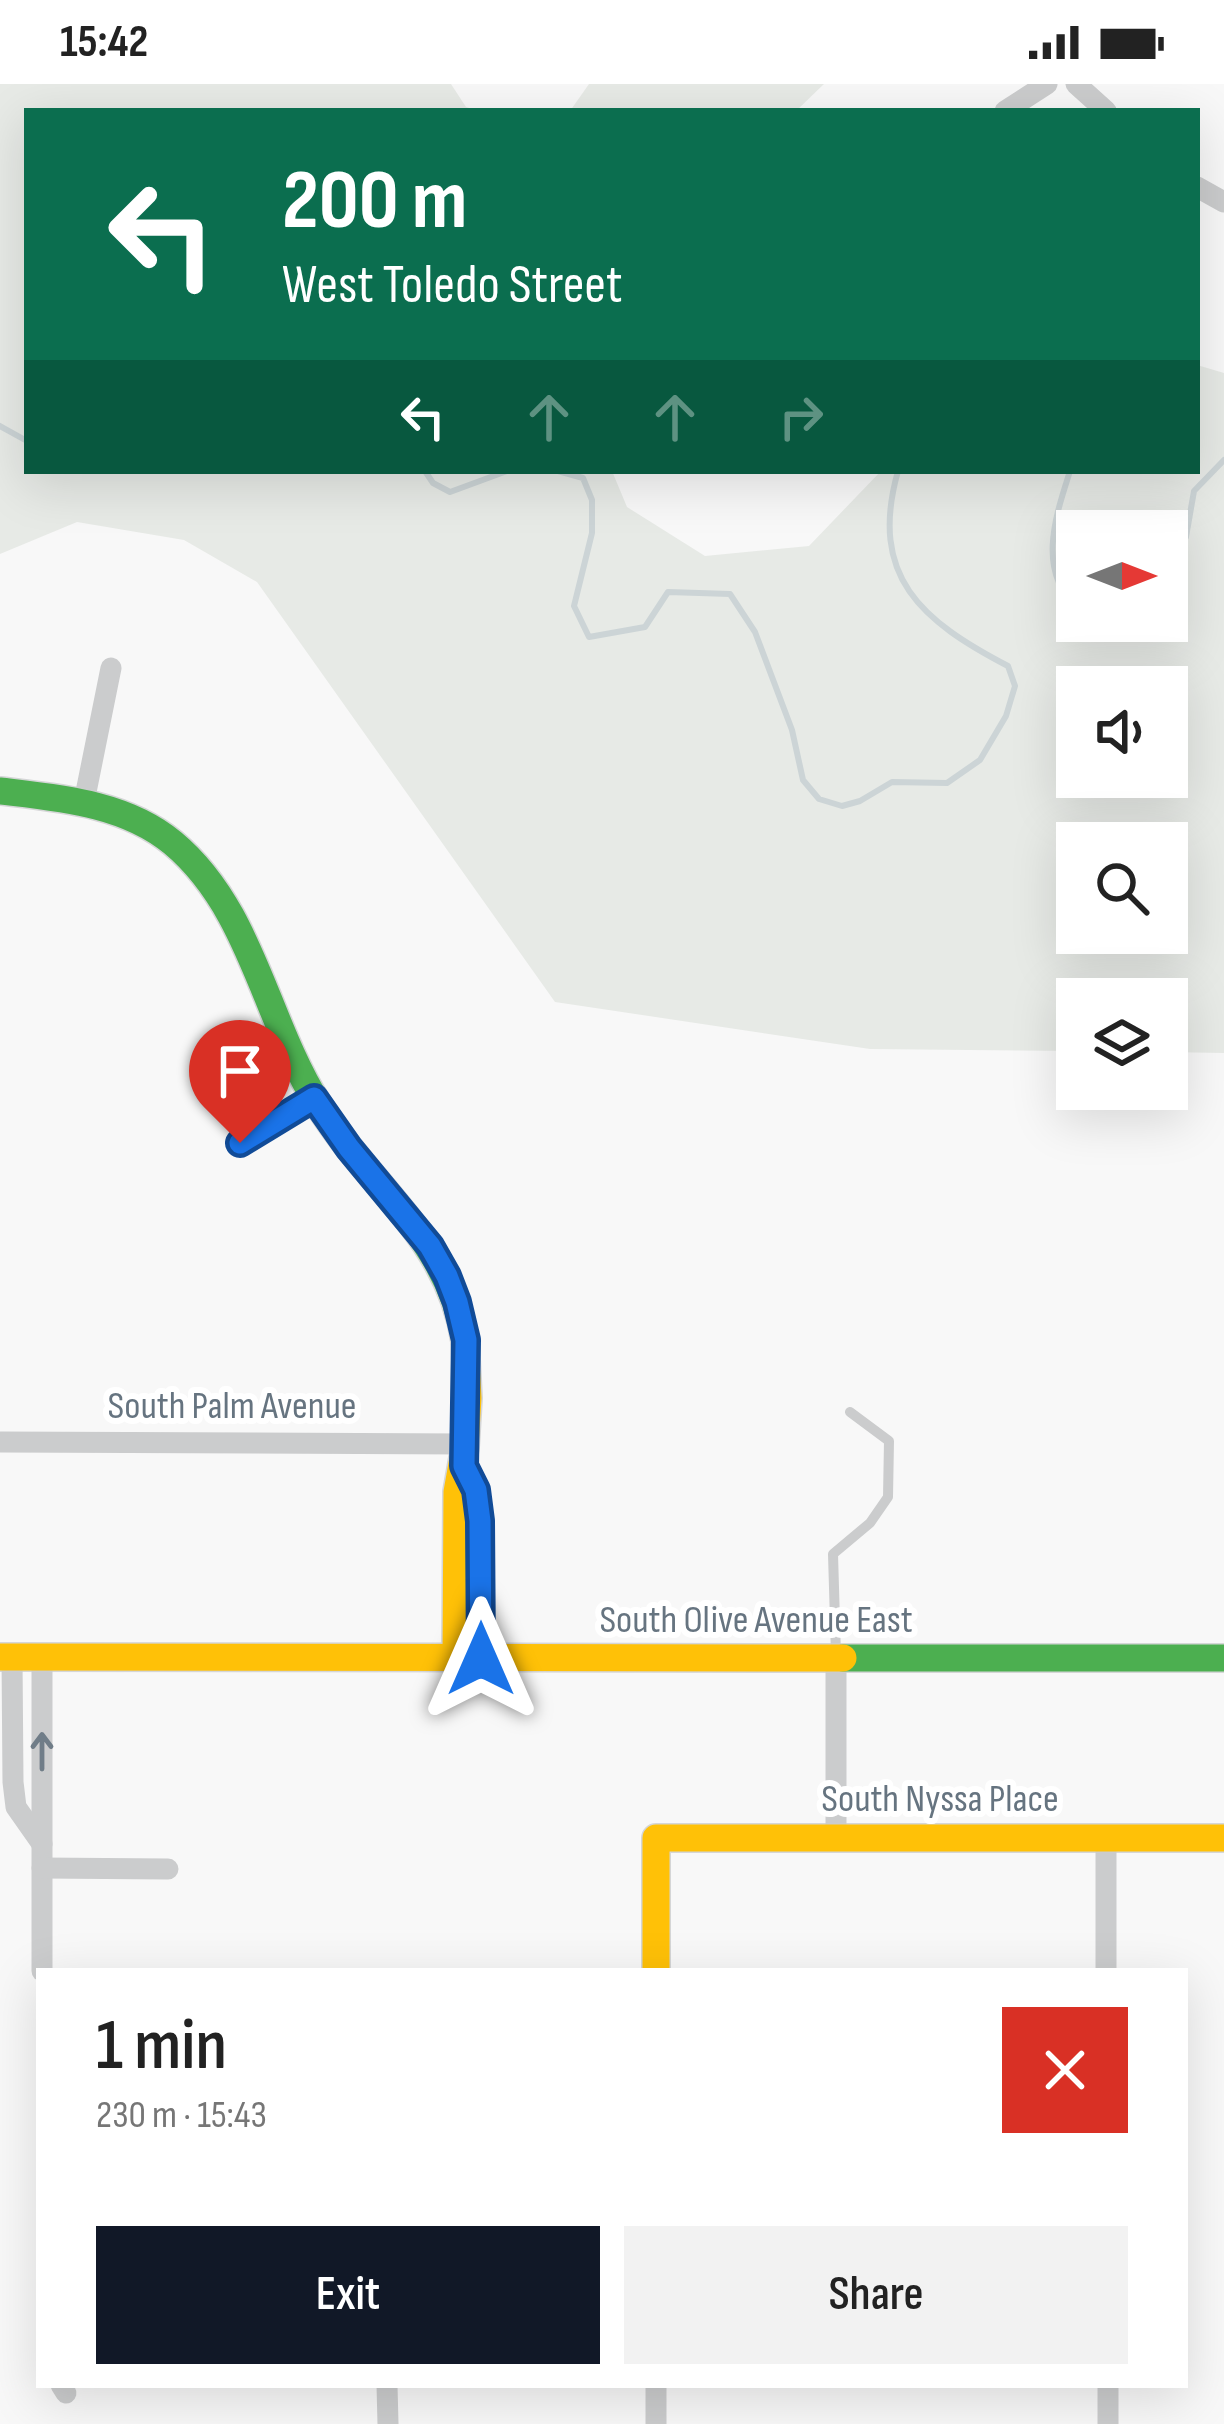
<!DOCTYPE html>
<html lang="en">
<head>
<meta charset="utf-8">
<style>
	:root { --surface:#fff; --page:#f2f2f2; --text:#222; --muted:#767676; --accent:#111827 }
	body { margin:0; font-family:"Sofia Sans Condensed",sans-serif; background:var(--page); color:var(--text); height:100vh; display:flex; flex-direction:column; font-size:45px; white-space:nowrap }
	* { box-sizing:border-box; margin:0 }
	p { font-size:39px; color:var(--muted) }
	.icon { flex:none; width:66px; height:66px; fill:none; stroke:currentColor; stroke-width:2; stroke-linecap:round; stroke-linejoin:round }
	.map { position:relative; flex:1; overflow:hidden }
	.panel { position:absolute; left:36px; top:1884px; width:1152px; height:420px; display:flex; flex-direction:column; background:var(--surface); border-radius:0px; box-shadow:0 12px 48px #0002 }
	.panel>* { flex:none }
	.guide { position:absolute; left:24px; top:24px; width:1176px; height:366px; border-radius:0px; box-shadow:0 12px 48px #0002; background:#0b6e4f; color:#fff; overflow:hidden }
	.needle { width:78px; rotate:90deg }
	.fabs { position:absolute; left:1056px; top:426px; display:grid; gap:24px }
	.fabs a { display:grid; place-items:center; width:132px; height:132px; border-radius:0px; background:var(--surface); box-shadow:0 12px 48px #0002; font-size:60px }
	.pin { position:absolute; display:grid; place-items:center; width:102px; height:102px; color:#fff; margin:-123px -51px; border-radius:50% 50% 50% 0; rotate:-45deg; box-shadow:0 0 12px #0007 }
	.pin .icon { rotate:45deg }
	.me { position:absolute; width:132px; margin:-66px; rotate:0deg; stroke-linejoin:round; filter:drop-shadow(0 0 9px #0008) }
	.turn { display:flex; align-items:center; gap:42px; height:252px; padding:0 60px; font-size:54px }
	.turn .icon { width:156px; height:156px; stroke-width:2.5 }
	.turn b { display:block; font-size:84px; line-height:102px }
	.lanes { display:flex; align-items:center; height:114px; padding:0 60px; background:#0003; justify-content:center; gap:60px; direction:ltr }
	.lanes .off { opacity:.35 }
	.round { display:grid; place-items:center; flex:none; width:126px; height:126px; border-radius:0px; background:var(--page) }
	.overview { display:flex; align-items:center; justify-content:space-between; height:204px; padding:0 60px }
	h1 { font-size:72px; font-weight:600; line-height:90px }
	.button { display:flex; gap:24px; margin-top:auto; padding:24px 60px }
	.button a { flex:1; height:138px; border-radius:0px; background:var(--accent); color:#fff; font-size:48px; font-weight:600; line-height:138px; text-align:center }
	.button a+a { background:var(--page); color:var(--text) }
	.status { display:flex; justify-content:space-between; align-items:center; height:84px; padding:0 60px; background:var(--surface); direction:ltr }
	.status svg { height:33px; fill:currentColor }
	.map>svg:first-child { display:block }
	.green { fill:#e7eae6; fill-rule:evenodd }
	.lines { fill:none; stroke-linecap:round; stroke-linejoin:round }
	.stream { stroke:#ccd4d6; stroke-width:6 }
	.fast-casing { stroke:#d5d6d7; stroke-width:30 }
	.slow-casing { stroke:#d5d6d7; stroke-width:30 }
	.lane { stroke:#cbcccd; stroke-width:10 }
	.street { stroke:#cbcccd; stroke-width:21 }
	.fast { stroke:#4caf50; stroke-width:27 }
	.slow { stroke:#ffc107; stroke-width:27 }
	.oneway { stroke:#707d88 }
	.route-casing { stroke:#114b97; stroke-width:30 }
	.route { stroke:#1a73e8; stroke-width:21 }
	.labels { text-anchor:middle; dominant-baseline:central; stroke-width:12; stroke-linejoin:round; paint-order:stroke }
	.street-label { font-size:39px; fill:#667480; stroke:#fff }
</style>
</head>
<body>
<div class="status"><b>15:42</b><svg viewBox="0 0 49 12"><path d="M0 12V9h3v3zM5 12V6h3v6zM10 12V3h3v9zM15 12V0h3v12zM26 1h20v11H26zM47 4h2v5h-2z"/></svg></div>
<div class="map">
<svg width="1224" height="2340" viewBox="0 0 1224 2340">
	<rect width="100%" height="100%" fill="#f8f8f8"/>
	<!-- green -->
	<g class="green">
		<path d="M0,0H451L466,23L479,27H27V387H612L627,423L705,472L809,462L881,387H1197V281L1224,289V969L1167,968V915H1077V967L870,965L555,918L257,498L184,456L77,438L0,470ZM1077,447H1167V537H1077ZM1077,603H1167V693H1077ZM1077,759H1167V849H1077Z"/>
		<polygon points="589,0 824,0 796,27 570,27"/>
	</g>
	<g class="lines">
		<!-- stream -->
		<g class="stream">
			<polyline points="0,342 27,357"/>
			<polyline points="425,387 433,399 450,408 507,387"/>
			<path d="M558,387L583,394L592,416V449L574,522L589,553L645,543L668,508L730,510L755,548L792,646L803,696L819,715L842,722L860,717L892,698L947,699L980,676L1006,632L1015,602L1008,582C922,537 868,493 898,387"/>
			<path d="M1070,387C1056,431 1036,487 1077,523"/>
			<polyline points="1167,479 1186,453 1194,407 1224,376"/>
		</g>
		<defs>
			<g id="fast">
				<path d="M0,707C59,714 125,719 173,759C252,825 265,936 318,1020C370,1104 449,1154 465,1257"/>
				<polyline points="843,1574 1224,1574"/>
			</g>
			<g id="slow">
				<polyline points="0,1573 843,1574"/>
				<polyline points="456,1575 457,1408 465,1363 468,1314 465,1257"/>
				<polyline points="656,1887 656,1754 1224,1754"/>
			</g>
		</defs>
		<!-- fast casing -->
		<use href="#fast" class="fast-casing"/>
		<!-- slow casing -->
		<use href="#slow" class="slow-casing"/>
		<!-- lane -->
		<polyline class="lane" points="836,1571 833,1470 870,1439 888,1413 889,1357 850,1328"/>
		<!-- street -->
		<g class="street">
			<polyline points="1076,0 1106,27"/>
			<polyline points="1005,27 1047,0"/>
			<polyline points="1197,103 1224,118"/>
			<polyline points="84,718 111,584"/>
			<polyline points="240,1059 313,1014"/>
			<polyline points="0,1358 464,1360"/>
			<polyline points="464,1382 476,1406 480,1437 481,1575"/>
			<polyline points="12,1573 13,1698 16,1723 42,1760"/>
			<polyline points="42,1573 42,1887"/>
			<polyline points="836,1754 836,1574"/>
			<polyline points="1106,1754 1106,1887"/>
			<polyline points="42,1784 168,1785"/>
			<polyline points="61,2301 66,2309"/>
			<polyline points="387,2301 388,2340"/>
			<polyline points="656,2301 656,2340"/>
			<polyline points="1108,2301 1108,2340"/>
		</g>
		<!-- fast -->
		<use href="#fast" class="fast"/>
		<!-- slow -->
		<use href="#slow" class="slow"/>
	</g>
	<!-- one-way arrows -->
	<defs><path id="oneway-shaft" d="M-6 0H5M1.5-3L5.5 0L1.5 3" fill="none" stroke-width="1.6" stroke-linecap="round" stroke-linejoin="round" transform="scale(3)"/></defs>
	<use class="oneway" href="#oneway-shaft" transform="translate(42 1667) rotate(-90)"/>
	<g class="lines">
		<defs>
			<polyline id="route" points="240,1059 314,1014 349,1064 430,1162 447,1192 457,1218 466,1256 464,1382 476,1406 480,1437 481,1575"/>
		</defs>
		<!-- route casing -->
		<use href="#route" class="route-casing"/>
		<!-- route -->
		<use href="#route" class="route"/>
	</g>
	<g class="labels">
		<!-- street labels -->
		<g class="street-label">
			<text x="232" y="1322">South Palm Avenue</text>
			<text x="756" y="1536">South Olive Avenue East</text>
			<text x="940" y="1715">South Nyssa Place</text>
		</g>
	</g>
</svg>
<div class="fabs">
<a><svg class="needle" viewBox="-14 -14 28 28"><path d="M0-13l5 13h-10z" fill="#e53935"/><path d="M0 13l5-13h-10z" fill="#767676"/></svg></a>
<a><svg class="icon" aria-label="sound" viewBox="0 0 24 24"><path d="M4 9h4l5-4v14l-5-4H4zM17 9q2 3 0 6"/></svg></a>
<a><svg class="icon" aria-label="search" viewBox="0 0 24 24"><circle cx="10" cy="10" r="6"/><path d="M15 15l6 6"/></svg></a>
<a><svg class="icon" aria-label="layers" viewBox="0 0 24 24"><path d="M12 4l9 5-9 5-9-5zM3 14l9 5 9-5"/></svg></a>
</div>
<div class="pin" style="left:240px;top:1059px;background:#d93025"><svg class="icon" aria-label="arrive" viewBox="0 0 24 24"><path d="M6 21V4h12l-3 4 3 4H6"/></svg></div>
<svg class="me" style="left:481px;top:1575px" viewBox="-20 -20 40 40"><path d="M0-17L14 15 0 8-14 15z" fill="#1a73e8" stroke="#fff" stroke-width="4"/></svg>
<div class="guide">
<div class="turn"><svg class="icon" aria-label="left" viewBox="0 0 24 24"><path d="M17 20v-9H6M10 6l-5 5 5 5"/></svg><div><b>200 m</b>West Toledo Street</div></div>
<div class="lanes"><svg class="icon" aria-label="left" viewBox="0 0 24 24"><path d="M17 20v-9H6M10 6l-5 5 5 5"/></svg><svg class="icon off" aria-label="ahead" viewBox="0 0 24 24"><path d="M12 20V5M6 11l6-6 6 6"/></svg><svg class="icon off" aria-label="ahead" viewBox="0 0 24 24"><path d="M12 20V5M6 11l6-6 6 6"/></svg><svg class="icon off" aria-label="right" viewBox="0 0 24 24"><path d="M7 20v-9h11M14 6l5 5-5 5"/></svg></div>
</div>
<section class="panel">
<div class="overview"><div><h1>1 min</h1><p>230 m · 15:43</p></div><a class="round" style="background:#d93025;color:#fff"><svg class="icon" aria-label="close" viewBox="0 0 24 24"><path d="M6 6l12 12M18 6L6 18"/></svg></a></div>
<div class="button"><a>Exit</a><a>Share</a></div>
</section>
</div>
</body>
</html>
